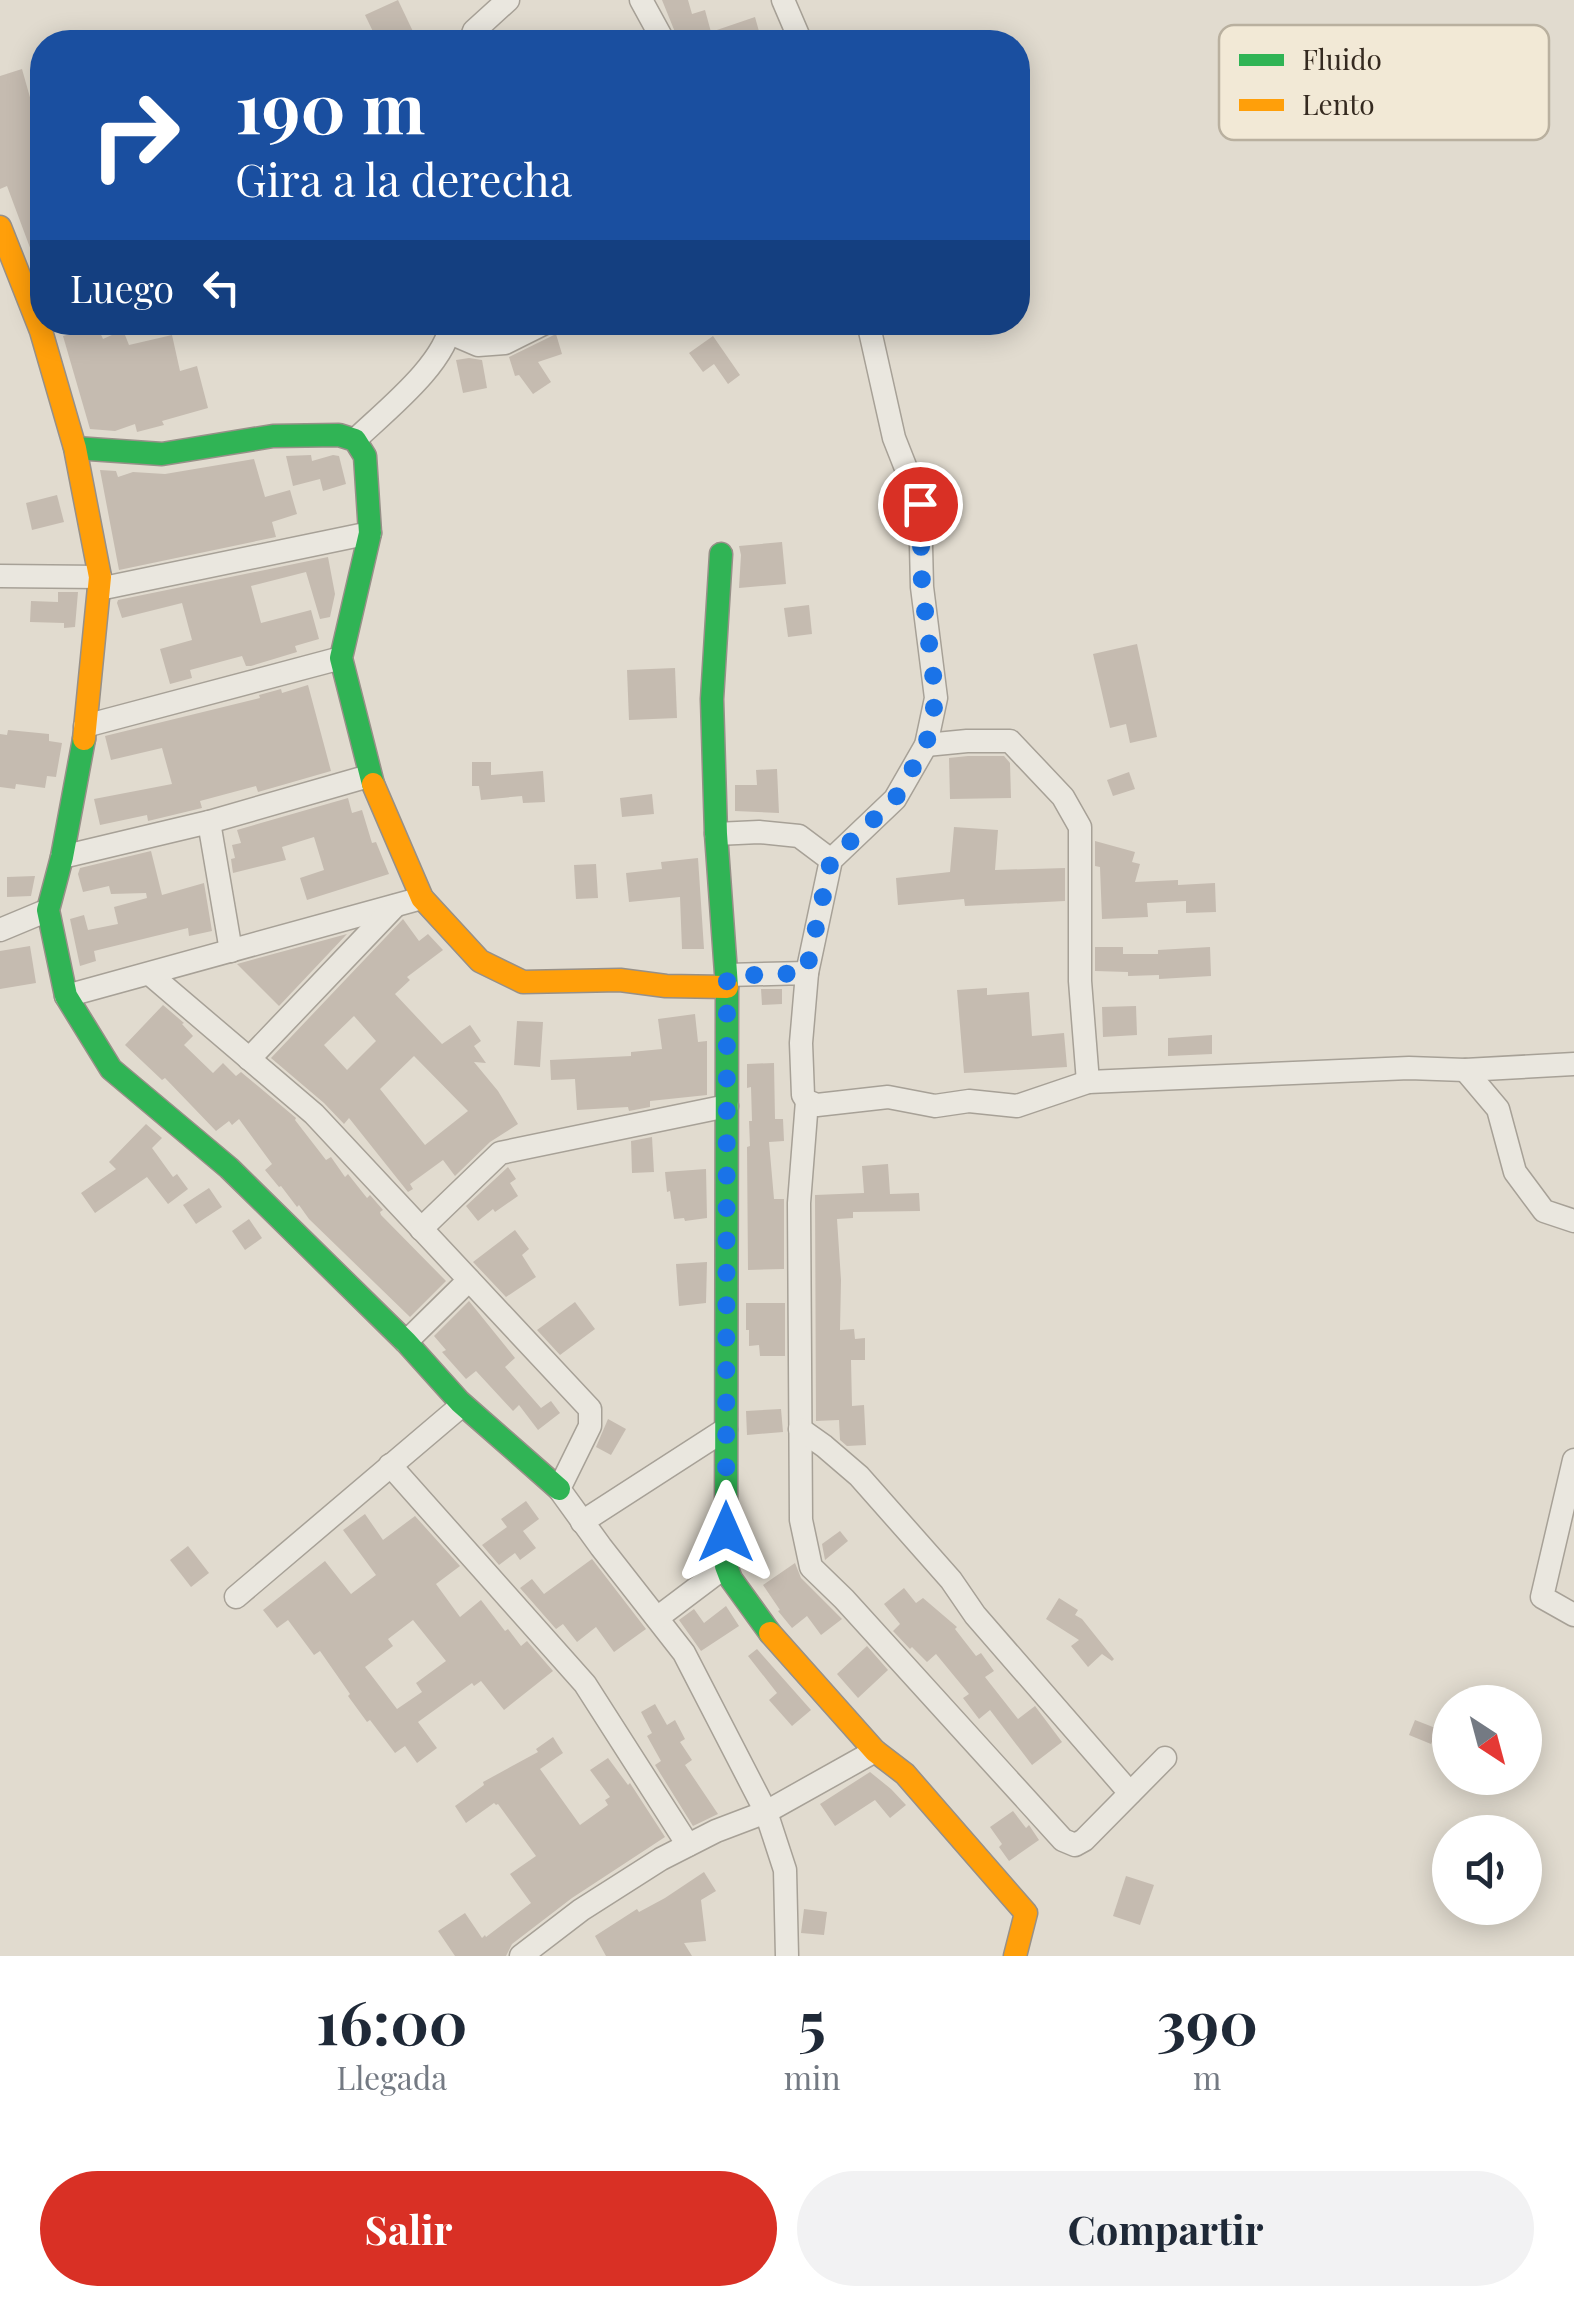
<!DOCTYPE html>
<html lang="es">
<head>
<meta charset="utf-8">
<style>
	:root { --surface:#fff; --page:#f2f2f3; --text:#1f2937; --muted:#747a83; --accent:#d93025 }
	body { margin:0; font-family:"Playfair Display",serif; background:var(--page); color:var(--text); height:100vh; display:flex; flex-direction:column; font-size:38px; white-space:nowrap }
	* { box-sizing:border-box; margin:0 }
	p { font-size:32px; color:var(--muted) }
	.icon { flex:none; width:55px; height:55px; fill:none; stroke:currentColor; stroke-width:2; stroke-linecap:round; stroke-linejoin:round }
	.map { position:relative; height:1956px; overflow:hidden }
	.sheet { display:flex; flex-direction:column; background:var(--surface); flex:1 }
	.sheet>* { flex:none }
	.top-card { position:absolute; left:30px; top:30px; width:1000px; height:305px; border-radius:40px; box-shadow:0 5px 25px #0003; background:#1a4fa0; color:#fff; overflow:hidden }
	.needle { width:65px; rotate:144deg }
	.controls { position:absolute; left:1432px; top:1685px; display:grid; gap:20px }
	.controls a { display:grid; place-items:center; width:110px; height:110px; border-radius:50%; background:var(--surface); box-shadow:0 5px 25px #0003; font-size:50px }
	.pin { position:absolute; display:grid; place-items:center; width:85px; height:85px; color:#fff; margin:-42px; border:5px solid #fff; border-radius:50%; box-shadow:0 2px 10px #0007 }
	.me { position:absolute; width:110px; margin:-55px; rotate:0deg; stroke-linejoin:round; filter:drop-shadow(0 0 8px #0008) }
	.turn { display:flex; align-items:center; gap:35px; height:210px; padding:0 40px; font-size:45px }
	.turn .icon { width:130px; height:130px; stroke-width:2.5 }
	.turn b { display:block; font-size:70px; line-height:85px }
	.then { display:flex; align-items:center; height:95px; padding:0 40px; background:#0003; gap:20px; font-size:38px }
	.eta { display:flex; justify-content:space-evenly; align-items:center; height:170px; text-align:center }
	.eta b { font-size:60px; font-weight:700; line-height:70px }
	.button { display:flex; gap:20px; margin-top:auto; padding:20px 40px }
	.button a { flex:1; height:115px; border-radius:60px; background:var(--accent); color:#fff; font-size:40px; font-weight:700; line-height:115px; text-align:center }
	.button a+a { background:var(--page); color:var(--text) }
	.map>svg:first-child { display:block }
	.building { fill:#c5bbb0; fill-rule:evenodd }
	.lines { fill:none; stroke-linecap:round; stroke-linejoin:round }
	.street-casing { stroke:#a7a197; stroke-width:25 }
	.fast-casing { stroke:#979088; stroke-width:25 }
	.slow-casing { stroke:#979088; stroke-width:25 }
	.street { stroke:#eae7df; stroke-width:22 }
	.fast { stroke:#30b455; stroke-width:22 }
	.slow { stroke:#ff9f0a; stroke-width:22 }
	.route { stroke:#1a73e8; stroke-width:18; stroke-dasharray:0 32.4 }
	.key { fill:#f2e9d6; stroke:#b9b09f; stroke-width:2.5 }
	.key-label { font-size:28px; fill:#352a20 }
</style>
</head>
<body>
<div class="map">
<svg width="1574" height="1956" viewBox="0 0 1574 1956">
	<rect width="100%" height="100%" fill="#e1dbcf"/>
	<!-- building -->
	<g class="building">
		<polygon points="398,0 418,42 378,42 365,15"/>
		<polygon points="662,0 688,0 692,14 705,10 711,32 755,17 760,35 758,36 760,42 679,42"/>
		<polygon points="22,69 31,101 36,100 42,126 42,258 35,261 7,186 0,189 0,76"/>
		<polygon points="97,326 103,339 123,330 129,345 172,335 180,371 197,366 208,408 162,421 164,425 137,432 135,424 115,431 90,429 63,336"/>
		<polygon points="556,334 562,354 538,362 551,382 533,394 519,375 515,376 509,357"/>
		<polygon points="713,336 740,375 728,384 714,364 703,372 689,353"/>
		<polygon points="469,358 482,360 487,388 463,393 456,360"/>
		<polygon points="311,455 312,461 333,455 339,456 346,484 323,491 320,479 293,486 286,456"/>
		<polygon points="254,459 265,497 290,490 297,514 272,522 276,537 119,570 100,470 116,471 118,477 133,472 165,474"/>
		<polygon points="57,495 64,522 32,530 26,503"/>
		<polygon points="782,542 786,584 739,588 741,555 739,546"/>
		<polygon points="328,557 335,594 330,617 320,619 306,572 251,586 261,623 311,610 319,639 295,646 297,652 251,666 246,666 242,656 190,670 192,678 170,684 160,649 192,640 182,603 122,618 117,603 118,600"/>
		<polygon points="58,592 78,592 75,627 64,628 64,623 30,622 31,601 58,602"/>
		<polygon points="809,605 812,634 788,637 784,608"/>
		<polygon points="1137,644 1157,737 1130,743 1126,724 1110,728 1093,654"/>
		<polygon points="675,668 677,718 629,720 627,670"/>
		<polygon points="308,685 331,771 258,792 256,786 200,801 202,808 148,821 147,815 100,825 94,799 172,784 162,748 111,760 105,736 260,698 259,695 281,689 282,693"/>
		<polygon points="8,730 49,734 49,741 62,743 56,777 47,776 45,788 16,784 15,789 0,787 0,734 7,735"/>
		<polygon points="968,756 1004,756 1010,763 1011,798 950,799 949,758"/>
		<polygon points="472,762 491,762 491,775 543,771 545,802 523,803 522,796 481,800 479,786 472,786"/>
		<polygon points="777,769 779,813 735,811 735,785 757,785 756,770"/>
		<polygon points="1129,772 1135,789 1113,796 1107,780"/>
		<polygon points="652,794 654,814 622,817 620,798"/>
		<polygon points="348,798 352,813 362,810 372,843 376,842 389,874 307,900 300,878 324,870 314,837 282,847 286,860 233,873 231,859 235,858 232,845 241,843 237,830"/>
		<polygon points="954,827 998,830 995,870 1065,868 1065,901 965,906 964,899 898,905 896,878 950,872"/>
		<polygon points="1095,841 1135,852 1132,862 1140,864 1135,882 1178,880 1178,885 1215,883 1216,912 1186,913 1186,901 1147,903 1148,917 1102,919 1100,867 1095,866"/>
		<polygon points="151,851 162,895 204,883 212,931 189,936 188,928 94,951 96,961 80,966 70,919 84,915 88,930 118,924 114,907 147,898 146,893 111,894 109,886 83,892 78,874 80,868"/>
		<polygon points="698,858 704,949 682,949 680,897 629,902 626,873 662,869 661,862"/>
		<polygon points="596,864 598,898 576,899 574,865"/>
		<polygon points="35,876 31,896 7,897 7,877"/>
		<path d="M403,919L419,941L428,934L443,950L407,977L410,980L395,994L442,1044L470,1025L481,1041L474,1046L486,1063L474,1062L498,1091L518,1124L490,1142L455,1176L443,1160L410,1184L413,1189L408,1192L349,1118L344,1124L324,1103L271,1058ZM354,1016L376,1041L347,1070L324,1045ZM414,1056L468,1111L425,1145L380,1089Z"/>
		<polygon points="347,934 279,1006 237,964"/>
		<polygon points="30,946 36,983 0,989 0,951"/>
		<polygon points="1095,947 1123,947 1123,954 1158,954 1158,950 1210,947 1211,976 1159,979 1159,975 1128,976 1128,972 1095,971"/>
		<polygon points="987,988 987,995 1029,992 1032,1036 1064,1033 1067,1067 964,1073 957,990"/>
		<polygon points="761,989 782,989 782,1004 762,1005"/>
		<polygon points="163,1005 184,1023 182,1024 193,1036 184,1045 213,1073 223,1063 236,1076 241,1072 296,1118 295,1120 326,1160 331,1157 345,1177 348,1174 367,1198 370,1195 383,1210 380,1212 381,1215 446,1281 410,1317 309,1219 299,1205 297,1207 281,1186 279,1187 265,1170 272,1164 239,1119 232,1125 229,1121 216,1131 165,1078 162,1080 125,1045"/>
		<polygon points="1136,1006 1137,1035 1103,1037 1102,1007"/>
		<polygon points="695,1014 698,1042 707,1041 707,1095 650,1101 650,1107 629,1111 628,1107 577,1110 575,1079 551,1080 550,1060 631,1056 631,1052 662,1049 658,1019"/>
		<polygon points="517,1021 543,1022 540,1067 514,1065"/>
		<polygon points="1212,1035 1212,1054 1168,1056 1168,1038"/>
		<polygon points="774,1063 775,1119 783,1119 784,1141 769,1142 774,1199 784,1199 784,1269 748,1270 747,1147 750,1146 749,1121 752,1121 751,1087 747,1088 747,1064"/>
		<polygon points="146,1124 162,1138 152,1148 173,1177 177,1174 188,1189 168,1204 147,1177 95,1213 81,1193 116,1169 109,1162"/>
		<polygon points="652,1137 654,1172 632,1173 631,1141"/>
		<polygon points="888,1164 890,1194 919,1193 920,1211 853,1212 853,1218 837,1219 841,1280 840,1330 854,1329 855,1339 865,1338 865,1360 851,1360 852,1406 864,1405 866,1445 847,1446 840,1440 839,1420 816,1421 815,1195 864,1193 862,1166"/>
		<polygon points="508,1167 516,1179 510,1183 518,1196 495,1212 493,1209 478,1221 466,1206"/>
		<polygon points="706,1169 707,1218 685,1221 684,1218 674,1219 670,1191 667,1192 665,1172"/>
		<polygon points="209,1188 222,1207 196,1224 183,1205"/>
		<polygon points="249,1219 262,1238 245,1250 232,1231"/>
		<polygon points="515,1230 529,1249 522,1255 536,1277 506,1297 473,1262"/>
		<polygon points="707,1262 706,1303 679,1306 676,1264"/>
		<polygon points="469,1301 515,1358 505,1367 541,1408 551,1401 560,1413 538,1430 519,1405 513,1411 476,1371 466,1379 442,1352 446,1350 434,1336"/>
		<polygon points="575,1302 595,1329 560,1355 537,1330"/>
		<polygon points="746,1303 785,1303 785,1356 760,1356 759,1345 749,1346 749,1330 746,1330"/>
		<polygon points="781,1409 783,1432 747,1435 746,1411"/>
		<polygon points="608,1419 626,1429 611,1455 596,1447"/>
		<polygon points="526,1501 539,1519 523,1531 536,1548 520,1560 515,1553 499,1565 482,1545 507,1527 501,1519"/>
		<path d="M365,1514L383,1540L415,1516L460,1566L436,1584L460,1617L481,1600L505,1631L508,1629L521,1646L527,1641L553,1671L504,1710L481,1681L474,1686L472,1683L418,1722L437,1748L417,1763L405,1746L395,1753L370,1720L367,1722L348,1696L350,1694L320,1651L314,1655L288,1620L277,1628L263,1610L325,1561L351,1594L376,1575L343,1530ZM413,1620L446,1661L416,1683L422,1692L397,1709L365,1667L393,1646L388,1639Z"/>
		<polygon points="840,1531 848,1541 825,1560 822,1544"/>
		<polygon points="188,1546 209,1573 191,1587 170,1560"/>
		<polygon points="592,1559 646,1629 614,1652 596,1627 577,1642 563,1624 556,1629 520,1588 532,1579 544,1594"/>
		<polygon points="795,1563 801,1578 842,1619 821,1635 807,1616 792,1628 778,1611 780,1610 763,1585"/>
		<polygon points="904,1588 916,1603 923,1598 957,1627 955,1629 976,1656 981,1653 994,1671 985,1677 1018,1719 1035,1706 1062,1742 1032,1765 990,1710 979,1719 963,1698 969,1694 936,1654 927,1662 912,1647 910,1649 893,1631 900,1624 884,1604"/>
		<polygon points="1059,1598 1078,1610 1075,1615 1082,1619 1114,1659 1112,1661 1102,1654 1088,1667 1071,1646 1079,1640 1046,1619"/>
		<polygon points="726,1606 739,1626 701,1651 679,1620 694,1609 704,1623"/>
		<polygon points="867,1646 888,1670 858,1698 837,1674"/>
		<polygon points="757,1649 811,1710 792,1726 769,1700 777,1693 748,1656"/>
		<polygon points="655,1704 667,1725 675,1720 685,1739 680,1742 692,1760 685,1765 718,1814 693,1826 655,1765 661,1761 647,1736 652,1733 641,1712"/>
		<polygon points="1415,1720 1438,1729 1431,1744 1409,1735"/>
		<polygon points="553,1737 563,1753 540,1769 580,1825 608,1805 605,1800 610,1797 590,1770 608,1758 628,1785 630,1783 665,1837 572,1898 512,1944 506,1956 455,1956 438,1931 465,1913 482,1938 485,1935 486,1937 531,1903 510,1874 536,1856 498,1804 496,1805 494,1803 466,1823 455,1806 484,1785 483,1782 538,1752 536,1749"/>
		<polygon points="870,1772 891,1789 906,1805 890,1818 875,1800 835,1826 820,1804"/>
		<polygon points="1013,1811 1026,1828 1029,1825 1039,1840 1009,1861 999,1847 1002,1844 990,1827"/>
		<polygon points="704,1872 716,1891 701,1900 706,1941 684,1943 692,1956 606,1956 595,1936 637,1909 639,1912 665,1898"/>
		<polygon points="1126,1876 1154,1885 1140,1925 1113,1916"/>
		<polygon points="804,1909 827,1912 824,1935 801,1933"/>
	</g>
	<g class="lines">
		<defs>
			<g id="street">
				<polyline points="641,0 664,42"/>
				<polyline points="783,0 801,42"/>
				<polyline points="470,42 474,31 508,0"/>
				<polyline points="450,333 478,345 505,343 547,322"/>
				<path d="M355,440C384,412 447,363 451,322"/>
				<polyline points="0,576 100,577"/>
				<polyline points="99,589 370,533"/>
				<polyline points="85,726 341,658"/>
				<polyline points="926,745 967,741 1010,741 1063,797 1080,827 1080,981 1088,1082"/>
				<polyline points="209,822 231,951"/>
				<polyline points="716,834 759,832 799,836 831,860"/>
				<polyline points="62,857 209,822 369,776"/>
				<polyline points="0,930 48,910"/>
				<polyline points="807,973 831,860 895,799 926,745 936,698 922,587 920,504 894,438 868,322"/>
				<polyline points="151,975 314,1114 590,1409 590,1426 559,1489 601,1547 684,1653 766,1812 785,1870 787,1956"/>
				<polyline points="727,975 807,973 801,1043 803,1095 807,1101 817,1105 888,1097 935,1106 969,1101 1017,1106 1088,1082 1409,1068 1465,1070 1574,1064"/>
				<polyline points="66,996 422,898"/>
				<polyline points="249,1059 395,906"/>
				<polyline points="1465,1070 1498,1109 1515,1172 1544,1211 1574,1221"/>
				<polyline points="807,1101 799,1203 801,1520 811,1567 844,1599 1063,1840 1075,1845 1084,1840 1165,1758"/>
				<polyline points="421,1229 500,1153 727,1106"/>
				<polyline points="406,1342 469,1280"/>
				<polyline points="800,1429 824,1446 859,1476 951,1580 975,1615 1130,1793"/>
				<polyline points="1574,1460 1542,1597 1574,1615"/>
				<polyline points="390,1465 585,1684 688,1845"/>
				<polyline points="582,1522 726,1429"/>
				<polyline points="236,1597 461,1406"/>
				<polyline points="657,1618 726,1566"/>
				<polyline points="521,1956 581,1910 661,1859 716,1831 766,1812 875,1751"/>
			</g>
			<g id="fast">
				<polyline points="75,448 162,454 273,436 339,435 355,440 365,456 370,533 341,658 373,784"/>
				<polyline points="721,554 712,699 716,834 727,987 726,1566 731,1579 770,1633"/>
				<polyline points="84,739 62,857 48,910 66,996 111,1069 229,1168 406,1342 460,1402 559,1489"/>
			</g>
			<g id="slow">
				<polyline points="0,227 41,331 75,448 100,577 84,739"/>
				<polyline points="373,784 422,898 480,961 523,982 620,980 666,986 727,987"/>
				<polyline points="770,1633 875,1751 905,1774 1026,1913 1015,1956"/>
			</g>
		</defs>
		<!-- street casing -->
		<use href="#street" class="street-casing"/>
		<!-- fast casing -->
		<use href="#fast" class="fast-casing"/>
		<!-- slow casing -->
		<use href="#slow" class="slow-casing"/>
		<!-- street -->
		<use href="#street" class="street"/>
		<!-- fast -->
		<use href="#fast" class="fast"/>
		<!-- slow -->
		<use href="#slow" class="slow"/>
	</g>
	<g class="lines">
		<!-- route -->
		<polyline class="route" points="726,1532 727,976 806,973 831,860 895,799 926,745 936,698 922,587 920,504"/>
	</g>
	<!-- legend -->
	<rect x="1219" y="25" width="330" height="115" rx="15" class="key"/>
	<rect x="1239" y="54" width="45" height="12" fill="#30b455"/>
	<rect x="1239" y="99" width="45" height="12" fill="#ff9f0a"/>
	<g class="key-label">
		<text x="1302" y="70">Fluido</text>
		<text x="1302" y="115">Lento</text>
	</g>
</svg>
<div class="controls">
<a><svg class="needle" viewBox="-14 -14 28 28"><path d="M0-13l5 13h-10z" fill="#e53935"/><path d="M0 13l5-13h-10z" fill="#747a83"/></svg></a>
<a><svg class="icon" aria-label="sound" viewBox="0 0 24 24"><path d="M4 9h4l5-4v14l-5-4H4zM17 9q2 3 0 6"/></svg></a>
</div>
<div class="pin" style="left:920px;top:504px;background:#d93025"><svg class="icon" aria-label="arrive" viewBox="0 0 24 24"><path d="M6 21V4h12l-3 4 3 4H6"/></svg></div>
<svg class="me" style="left:726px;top:1532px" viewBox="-20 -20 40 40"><path d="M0-17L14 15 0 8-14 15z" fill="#1a73e8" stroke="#fff" stroke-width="4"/></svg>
<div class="top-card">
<div class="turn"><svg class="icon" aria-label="right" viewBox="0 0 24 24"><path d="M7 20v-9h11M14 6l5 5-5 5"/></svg><div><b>190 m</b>Gira a la derecha</div></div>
<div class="then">Luego<svg class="icon" aria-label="left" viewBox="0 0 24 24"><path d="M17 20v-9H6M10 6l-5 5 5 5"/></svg></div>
</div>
</div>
<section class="sheet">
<div class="eta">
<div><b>16:00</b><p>Llegada</p></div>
<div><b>5</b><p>min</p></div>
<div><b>390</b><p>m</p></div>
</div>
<div class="button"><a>Salir</a><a>Compartir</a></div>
</section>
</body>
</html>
